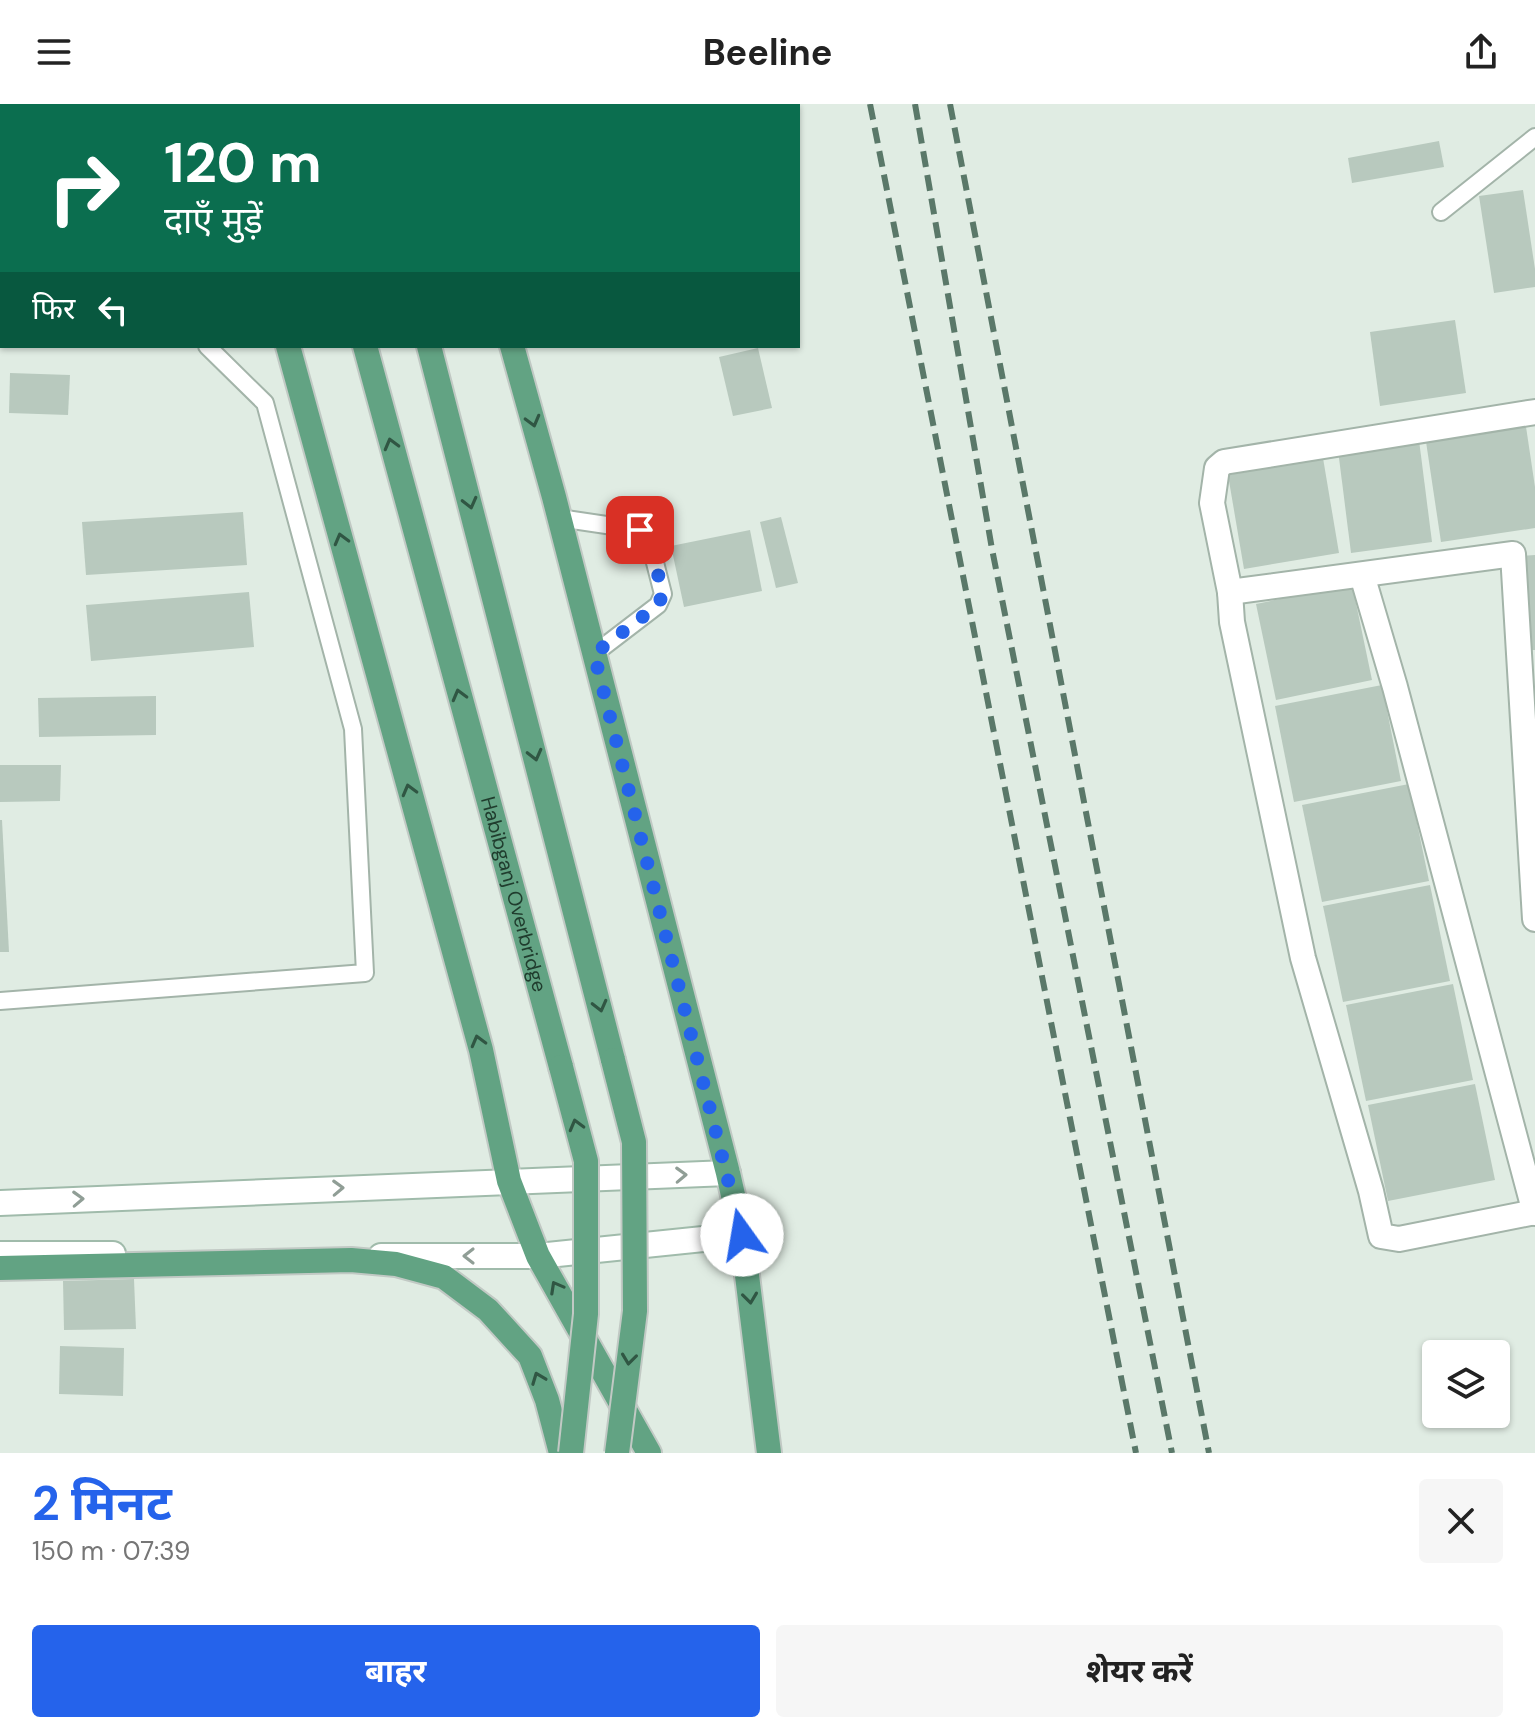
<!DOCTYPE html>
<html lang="hi">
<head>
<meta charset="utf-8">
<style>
	:root { --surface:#fff; --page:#f6f6f6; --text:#222; --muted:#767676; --accent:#2563eb }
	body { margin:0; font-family:"DM Sans","Noto Sans Devanagari",sans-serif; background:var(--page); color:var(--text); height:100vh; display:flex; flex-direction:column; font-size:30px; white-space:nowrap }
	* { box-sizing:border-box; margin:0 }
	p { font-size:26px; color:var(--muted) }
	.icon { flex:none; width:44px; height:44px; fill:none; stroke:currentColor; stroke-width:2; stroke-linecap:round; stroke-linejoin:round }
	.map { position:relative; height:1349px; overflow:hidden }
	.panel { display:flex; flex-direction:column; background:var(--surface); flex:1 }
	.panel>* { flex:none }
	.guide { position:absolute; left:0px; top:0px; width:800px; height:244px; box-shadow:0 2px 6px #0004; background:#0b6e4f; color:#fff; overflow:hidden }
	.controls { position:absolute; left:1422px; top:1236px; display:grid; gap:16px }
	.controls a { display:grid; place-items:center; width:88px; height:88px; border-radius:8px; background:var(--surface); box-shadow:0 2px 6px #0004; font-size:40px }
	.pin { position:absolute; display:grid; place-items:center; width:68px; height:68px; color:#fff; margin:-34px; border-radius:16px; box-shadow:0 4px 12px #0006 }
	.me { position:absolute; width:88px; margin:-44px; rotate:347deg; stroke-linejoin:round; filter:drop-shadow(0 0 6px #0008) }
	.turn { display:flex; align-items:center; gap:28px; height:168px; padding:0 32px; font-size:36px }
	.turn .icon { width:104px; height:104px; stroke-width:2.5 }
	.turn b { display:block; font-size:56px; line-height:68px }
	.then { display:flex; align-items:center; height:76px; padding:0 32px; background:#0003; gap:16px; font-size:30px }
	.round { display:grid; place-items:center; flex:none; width:84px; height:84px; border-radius:8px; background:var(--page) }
	.headline { display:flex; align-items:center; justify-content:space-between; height:136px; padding:0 32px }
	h1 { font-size:48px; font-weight:700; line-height:60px; color:var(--accent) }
	.primary-button { display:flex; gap:16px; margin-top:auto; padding:16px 32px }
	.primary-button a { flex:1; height:92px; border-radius:8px; background:var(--accent); color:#fff; font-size:32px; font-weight:700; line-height:92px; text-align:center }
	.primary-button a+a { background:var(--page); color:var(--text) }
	header { display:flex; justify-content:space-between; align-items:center; height:104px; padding:0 32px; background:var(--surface); font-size:36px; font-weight:700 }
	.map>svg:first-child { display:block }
	.building { fill:#b8c9be }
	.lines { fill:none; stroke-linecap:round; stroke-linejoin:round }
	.lane-casing { stroke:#a3b4a9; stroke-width:20 }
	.street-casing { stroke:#a3b4a9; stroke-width:28 }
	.secondary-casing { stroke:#a0bbab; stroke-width:28 }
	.primary-casing { stroke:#c1c9c4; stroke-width:28 }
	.lane { stroke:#fff; stroke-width:16 }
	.street { stroke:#fff; stroke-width:24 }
	.secondary { stroke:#fff; stroke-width:24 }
	.primary { stroke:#62a383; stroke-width:24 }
	.rail { stroke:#5a7869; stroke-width:6; stroke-dasharray:16 8; stroke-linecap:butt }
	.primary-bridge-casing { stroke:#c1c9c4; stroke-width:28; stroke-linecap:butt }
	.primary-bridge { stroke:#62a383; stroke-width:24 }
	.oneway { stroke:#305643 }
	.oneway2 { stroke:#909e96 }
	.route { stroke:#2563eb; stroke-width:14; stroke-dasharray:0 25.2 }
	.labels { text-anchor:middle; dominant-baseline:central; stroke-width:6; stroke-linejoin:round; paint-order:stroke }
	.street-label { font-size:20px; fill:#203d2e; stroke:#f0f8f2 }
</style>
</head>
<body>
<header><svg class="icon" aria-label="menu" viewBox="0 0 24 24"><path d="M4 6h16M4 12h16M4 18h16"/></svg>Beeline<svg class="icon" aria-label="share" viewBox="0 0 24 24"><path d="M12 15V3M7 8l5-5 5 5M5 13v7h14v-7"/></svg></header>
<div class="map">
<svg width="1535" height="1349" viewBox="0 0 1535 1349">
	<rect width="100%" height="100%" fill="#e0ece3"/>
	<!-- building -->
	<g class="building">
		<polygon points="1439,37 1444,63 1352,79 1348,54"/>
		<polygon points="1523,86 1535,165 1535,183 1494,189 1479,92"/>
		<polygon points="1455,216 1466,289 1380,302 1370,228"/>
		<polygon points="758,244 772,304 733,312 719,253"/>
		<polygon points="10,269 70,271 68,311 9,309"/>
		<polygon points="1525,316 1535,383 1535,424 1441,438 1425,331"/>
		<polygon points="1419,336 1432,438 1351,449 1338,346"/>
		<polygon points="1323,354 1339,449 1244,465 1228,371"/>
		<polygon points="243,408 247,461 86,471 82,418"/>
		<polygon points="781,413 798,479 776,484 760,418"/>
		<polygon points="750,426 762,487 684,503 671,442"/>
		<polygon points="1535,451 1535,546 1529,546 1522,452"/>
		<polygon points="1352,480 1372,576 1276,596 1256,500"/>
		<polygon points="249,488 254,543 91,557 86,501"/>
		<polygon points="1382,581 1401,677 1294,698 1275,602"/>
		<polygon points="156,592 156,631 39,633 38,594"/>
		<polygon points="0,661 61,661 60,697 0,698"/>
		<polygon points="1409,680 1429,777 1322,798 1302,701"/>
		<polygon points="0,716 2,716 9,848 0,848"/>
		<polygon points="1430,781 1450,877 1343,898 1323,802"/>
		<polygon points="1453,880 1473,976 1366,997 1346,901"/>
		<polygon points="1475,980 1495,1076 1388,1097 1368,1001"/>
		<polygon points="134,1175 136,1225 64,1226 63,1177"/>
		<polygon points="60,1242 124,1244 123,1292 59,1290"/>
	</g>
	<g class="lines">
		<defs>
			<g id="lane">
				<polyline points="61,0 61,2"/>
				<polyline points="95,0 96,2"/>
				<polyline points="1441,108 1535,33"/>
				<polyline points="0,115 2,115"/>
				<polyline points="559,414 640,426 649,435 663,490 658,501 594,550"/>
				<polyline points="0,897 365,869 353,625 265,299 207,242"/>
			</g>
			<g id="street">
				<polyline points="1362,471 1395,583 1535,1109"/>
				<polyline points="1230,488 1212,399 1217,364 1224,358 1535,308"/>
				<polyline points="1535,1108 1399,1135 1381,1132 1371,1087 1303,854 1232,518 1230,488 1513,450 1535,815"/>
			</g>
			<g id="secondary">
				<polyline points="0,1099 728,1069"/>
				<polyline points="0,1150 113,1150"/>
				<polyline points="381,1152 538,1152 742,1131"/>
			</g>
			<g id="primary">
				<polyline points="225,0 226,2"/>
				<polyline points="299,0 299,2"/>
				<polyline points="367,0 367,2"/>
				<polyline points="446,0 446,2"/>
				<polyline points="288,242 481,946 509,1077 538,1152 649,1349"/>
				<path id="s1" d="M365,242L561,963"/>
				<polyline points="429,242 613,956"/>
				<polyline points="512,242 554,393 728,1069 742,1131 769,1349"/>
				<polyline points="0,1164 351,1156 396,1160 444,1173 488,1206 530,1252 547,1296 561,1349"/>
			</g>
		</defs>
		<!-- lane casing -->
		<use href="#lane" class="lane-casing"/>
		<!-- street casing -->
		<use href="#street" class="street-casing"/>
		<!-- secondary casing -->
		<use href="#secondary" class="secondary-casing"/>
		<!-- primary casing -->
		<use href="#primary" class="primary-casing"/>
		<!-- lane -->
		<use href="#lane" class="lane"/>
		<!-- street -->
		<use href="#street" class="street"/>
		<!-- secondary -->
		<use href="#secondary" class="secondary"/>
		<!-- primary -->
		<use href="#primary" class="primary"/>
		<!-- rail -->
		<g class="rail">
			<polyline points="870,0 1136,1349"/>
			<polyline points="915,0 992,445 1172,1349"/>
			<polyline points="950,0 1209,1349"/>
		</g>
		<defs>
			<g id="primary-bridge">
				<polyline points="613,956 634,1038 635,1207 617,1349"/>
				<polyline points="561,963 586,1057 586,1210 571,1349"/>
			</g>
		</defs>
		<!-- primary-bridge casing -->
		<use href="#primary-bridge" class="primary-bridge-casing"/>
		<!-- primary-bridge -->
		<use href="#primary-bridge" class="primary-bridge"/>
	</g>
	<!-- one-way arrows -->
	<defs><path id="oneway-chevron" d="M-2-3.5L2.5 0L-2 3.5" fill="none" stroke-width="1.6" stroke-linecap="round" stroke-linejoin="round" transform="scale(2)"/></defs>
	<g class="oneway">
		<use href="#oneway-chevron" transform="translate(533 317) rotate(75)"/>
		<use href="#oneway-chevron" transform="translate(391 340) rotate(-105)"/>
		<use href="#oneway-chevron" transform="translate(470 399) rotate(76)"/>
		<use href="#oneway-chevron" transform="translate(341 435) rotate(-105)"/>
		<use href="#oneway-chevron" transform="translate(459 591) rotate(-105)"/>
		<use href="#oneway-chevron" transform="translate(535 651) rotate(76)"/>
		<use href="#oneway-chevron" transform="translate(409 686) rotate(-105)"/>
		<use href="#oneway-chevron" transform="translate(600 902) rotate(76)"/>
		<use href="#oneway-chevron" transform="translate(478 937) rotate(-105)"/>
		<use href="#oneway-chevron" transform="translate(576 1021) rotate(-105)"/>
		<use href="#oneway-chevron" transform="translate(556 1183) rotate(-119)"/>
		<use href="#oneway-chevron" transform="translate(750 1194) rotate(83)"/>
		<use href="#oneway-chevron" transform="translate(629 1255) rotate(97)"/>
		<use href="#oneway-chevron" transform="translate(538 1274) rotate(-111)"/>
	</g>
	<g class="oneway2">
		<use href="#oneway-chevron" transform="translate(681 1071) rotate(-2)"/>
		<use href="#oneway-chevron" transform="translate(338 1084) rotate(-2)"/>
		<use href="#oneway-chevron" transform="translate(78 1095) rotate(-2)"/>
		<use href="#oneway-chevron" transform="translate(469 1152) rotate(-180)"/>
	</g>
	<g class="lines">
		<!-- route -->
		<polyline class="route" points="640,426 649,435 663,490 658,501 594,550 742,1131"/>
	</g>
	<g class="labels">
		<!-- street labels -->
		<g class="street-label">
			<text stroke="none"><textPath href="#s1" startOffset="568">Habibganj Overbridge</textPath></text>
		</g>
	</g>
</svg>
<div class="controls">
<a><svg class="icon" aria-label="layers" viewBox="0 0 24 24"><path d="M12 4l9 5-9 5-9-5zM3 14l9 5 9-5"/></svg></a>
</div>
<div class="pin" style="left:640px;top:426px;background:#d93025"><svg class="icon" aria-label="arrive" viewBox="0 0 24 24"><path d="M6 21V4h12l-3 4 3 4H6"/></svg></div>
<svg class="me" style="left:742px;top:1131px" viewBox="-20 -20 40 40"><circle r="19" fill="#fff"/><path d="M0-13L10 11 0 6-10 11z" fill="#2563eb"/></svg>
<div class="guide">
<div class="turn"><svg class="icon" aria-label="right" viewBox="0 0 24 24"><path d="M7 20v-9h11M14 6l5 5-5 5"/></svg><div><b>120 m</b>दाएँ मुड़ें</div></div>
<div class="then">फिर<svg class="icon" aria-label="left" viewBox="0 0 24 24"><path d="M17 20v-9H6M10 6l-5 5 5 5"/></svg></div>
</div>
</div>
<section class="panel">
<div class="headline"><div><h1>2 मिनट</h1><p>150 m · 07:39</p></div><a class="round"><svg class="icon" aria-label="close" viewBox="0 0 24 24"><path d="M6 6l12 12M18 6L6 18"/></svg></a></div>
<div class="primary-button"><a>बाहर</a><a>शेयर करें</a></div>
</section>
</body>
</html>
